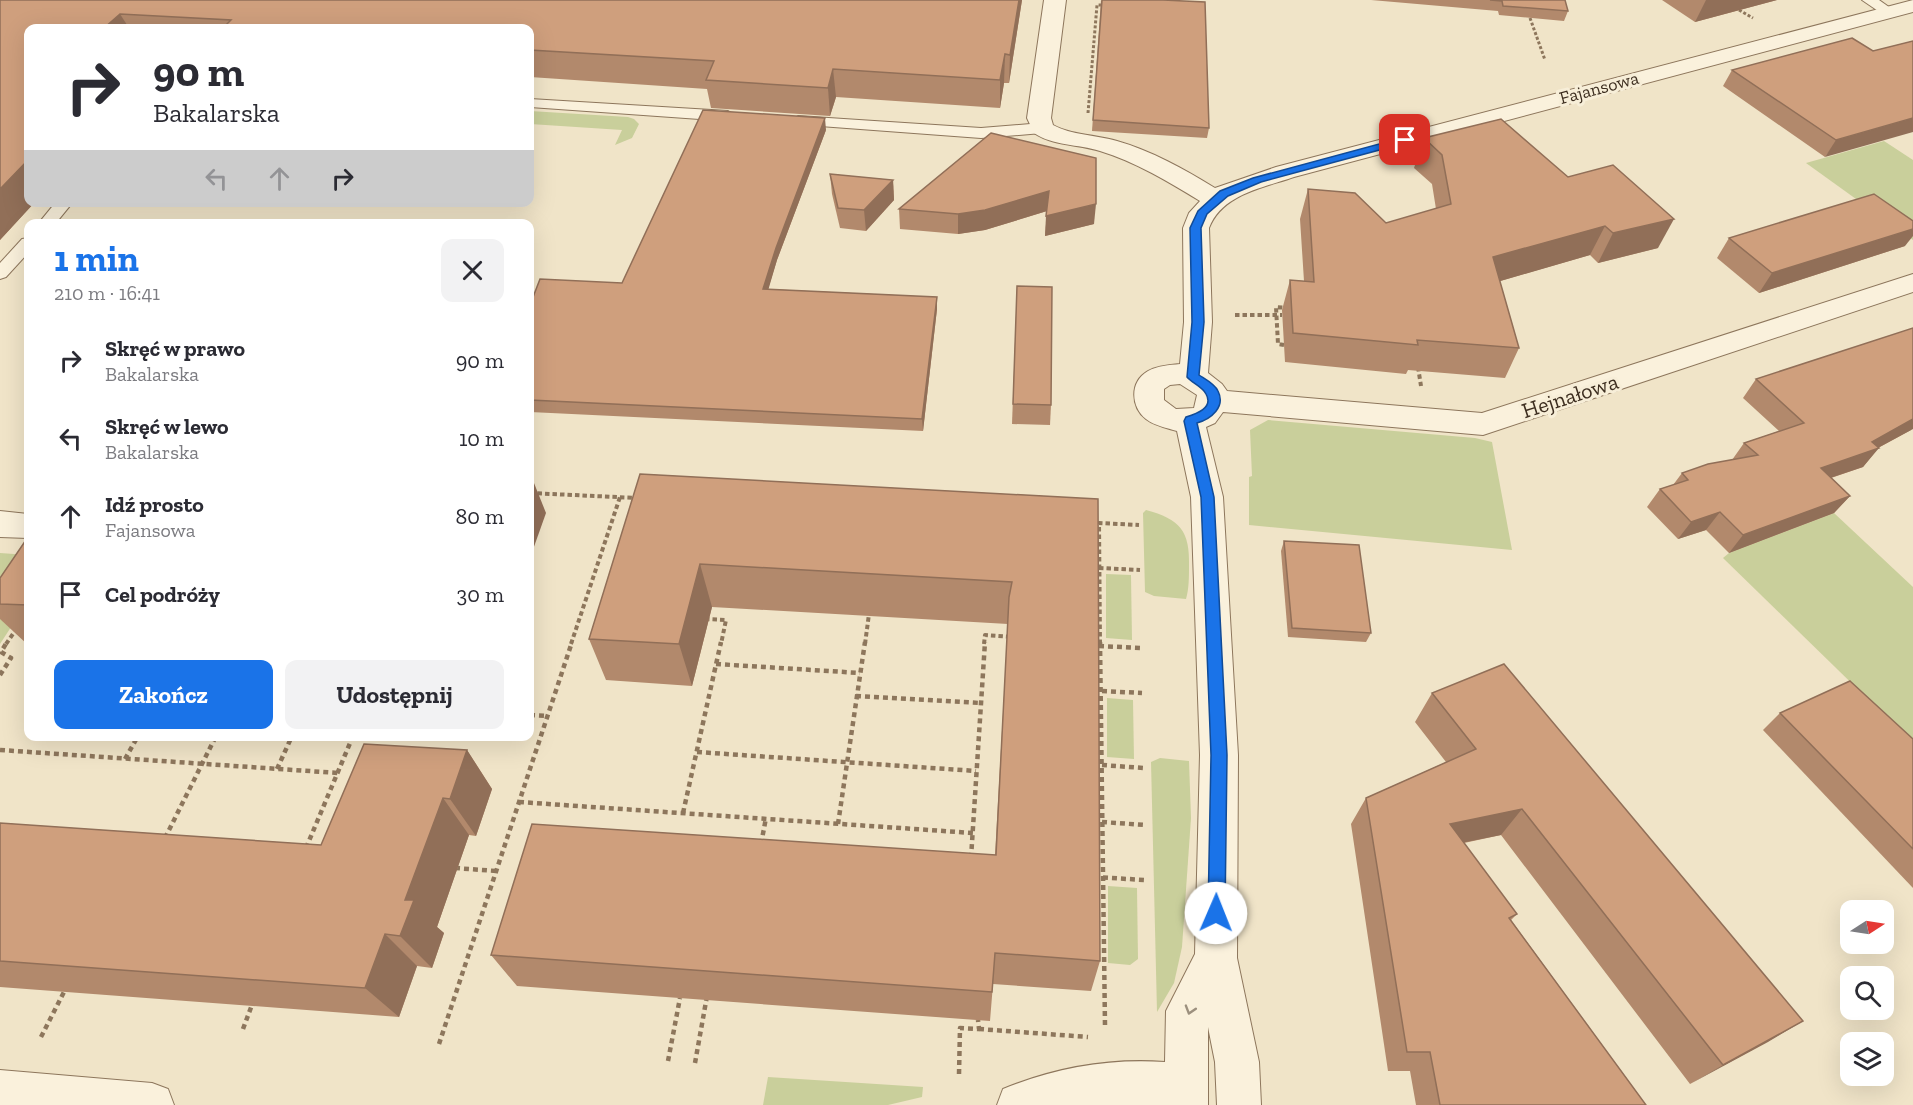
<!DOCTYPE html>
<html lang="pl">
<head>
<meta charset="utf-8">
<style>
	:root { --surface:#fff; --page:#f2f2f3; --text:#2b2b33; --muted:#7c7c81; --accent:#1a73e8 }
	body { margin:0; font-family:"Zilla Slab",serif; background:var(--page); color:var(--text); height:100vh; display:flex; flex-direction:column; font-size:22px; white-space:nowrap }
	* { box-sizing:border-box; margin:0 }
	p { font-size:20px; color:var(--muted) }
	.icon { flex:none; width:33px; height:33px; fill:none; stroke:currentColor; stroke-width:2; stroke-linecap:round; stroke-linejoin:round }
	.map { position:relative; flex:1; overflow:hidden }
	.sheet { position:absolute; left:24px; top:219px; width:510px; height:522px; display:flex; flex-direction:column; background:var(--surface); border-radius:12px; box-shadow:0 6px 24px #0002 }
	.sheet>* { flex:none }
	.hud { position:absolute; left:24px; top:24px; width:510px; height:183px; border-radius:12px; box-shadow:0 6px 24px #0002; background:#fff; color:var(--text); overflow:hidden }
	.needle { width:39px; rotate:78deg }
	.tools { position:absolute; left:1840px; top:900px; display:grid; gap:12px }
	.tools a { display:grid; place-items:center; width:54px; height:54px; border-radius:12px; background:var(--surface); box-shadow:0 6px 24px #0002; font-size:30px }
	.pin { position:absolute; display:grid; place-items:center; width:51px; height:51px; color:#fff; margin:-26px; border-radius:12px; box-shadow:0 3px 9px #0006 }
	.me { position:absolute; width:66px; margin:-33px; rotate:1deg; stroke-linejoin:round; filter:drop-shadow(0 0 4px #0008) }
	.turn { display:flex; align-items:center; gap:21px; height:126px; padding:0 30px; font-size:27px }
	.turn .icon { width:78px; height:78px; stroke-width:2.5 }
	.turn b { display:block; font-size:42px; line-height:51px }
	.lanes { display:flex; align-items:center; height:57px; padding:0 30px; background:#0003; justify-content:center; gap:30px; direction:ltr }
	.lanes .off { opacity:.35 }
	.round { display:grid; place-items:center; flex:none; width:63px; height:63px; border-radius:12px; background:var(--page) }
	.overview { display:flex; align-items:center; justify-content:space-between; height:102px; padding:0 30px }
	h1 { font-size:36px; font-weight:800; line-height:45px; color:var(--accent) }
	.action { display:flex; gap:12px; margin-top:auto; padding:12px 30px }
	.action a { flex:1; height:69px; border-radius:12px; background:var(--accent); color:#fff; font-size:24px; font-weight:800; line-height:69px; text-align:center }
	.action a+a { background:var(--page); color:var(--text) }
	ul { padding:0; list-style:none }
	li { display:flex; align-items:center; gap:18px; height:78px; padding:0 30px }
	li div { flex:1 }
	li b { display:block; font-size:22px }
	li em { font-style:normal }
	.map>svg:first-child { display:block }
	.green { fill:#c9cf9b }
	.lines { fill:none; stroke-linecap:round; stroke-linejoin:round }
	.lane-casing { stroke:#8d765c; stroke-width:2 }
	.street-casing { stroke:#8d765c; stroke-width:2 }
	.path-far2 { stroke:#8d765c; stroke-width:3; stroke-dasharray:3 2; stroke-linecap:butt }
	.path-far1 { stroke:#8d765c; stroke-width:4; stroke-dasharray:4.5 3; stroke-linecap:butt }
	.path { stroke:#8d765c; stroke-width:4.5; stroke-dasharray:5 4; stroke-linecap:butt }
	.lane { fill:#faf1dc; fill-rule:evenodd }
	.street { fill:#faf1dc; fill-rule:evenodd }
	.wall { fill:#b2896c }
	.shaded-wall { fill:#916f58 }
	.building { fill:#cf9f7d; stroke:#916f58; stroke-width:1.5 }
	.oneway { stroke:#9c907e }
	.route { fill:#1a73e8; stroke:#114b97; stroke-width:1.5 }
	.labels { text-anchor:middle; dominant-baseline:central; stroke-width:6; stroke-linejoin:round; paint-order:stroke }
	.far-street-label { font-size:18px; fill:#3d2e20; stroke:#f7eed8 }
	.street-label { font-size:22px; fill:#3d2e20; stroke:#f7eed8 }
</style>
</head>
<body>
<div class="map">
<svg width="1913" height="1105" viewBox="0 0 1913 1105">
	<rect width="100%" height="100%" fill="#f0e4c8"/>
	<!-- green -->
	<g class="green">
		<polygon points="530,111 628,117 634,119 639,124 632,138 615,145 622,130 530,124"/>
		<polygon points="1884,141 1913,160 1913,240 1806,163"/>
		<polygon points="1268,420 1475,438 1492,442 1512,550 1249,525 1249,477 1252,476 1250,430"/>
		<path d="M1146,510C1180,519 1190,531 1189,566C1189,577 1189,589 1186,599L1154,596L1145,592L1143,513Z"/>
		<polygon points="1834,513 1913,587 1913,743 1723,558 1729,553"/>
		<polygon points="0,553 28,555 28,601 0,644"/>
		<polygon points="1106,574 1131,575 1132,640 1106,638"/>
		<polygon points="1107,698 1133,700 1134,759 1107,757"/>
		<polygon points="1160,758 1189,761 1191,818 1182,947 1174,983 1157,1012 1151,762"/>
		<polygon points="1108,886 1137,888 1138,959 1130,965 1108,963"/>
		<polygon points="768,1077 923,1087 922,1097 888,1105 763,1105"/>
	</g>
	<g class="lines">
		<defs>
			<g id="lane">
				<polygon points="1862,0 1879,0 1896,12 1894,15 1884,15"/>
				<polygon points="530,99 728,111 736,116 728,121 530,107"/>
				<polygon points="798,116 981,128 1042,123 1050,128 1042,133 981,138 793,124 790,121"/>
				<polygon points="56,202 73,202 55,224 38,224"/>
				<polygon points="28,238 28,253 6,277 0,279 0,263 22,239"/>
			</g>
			<g id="street">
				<path d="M1044,0H1066L1051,118L1053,125C1071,135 1097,135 1117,141C1152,151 1184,169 1215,188L1276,167L1913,0V12L1294,177C1263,188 1222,194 1209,228L1212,322L1208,373L1222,384L1227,391L1482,413L1913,274V292L1483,435L1223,412L1215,423L1206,427L1223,497L1238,755L1237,958L1259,1062L1261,1105H1217L1215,1062L1208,1027V1105H997L1003,1089C1054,1068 1110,1058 1165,1062L1166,1011L1195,954L1200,755L1191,497L1177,431C1167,428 1155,426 1146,419C1131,407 1129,382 1148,371C1157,366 1169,365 1180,364L1184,322L1183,228L1189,213L1200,201C1169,182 1136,162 1100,151C1078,144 1053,146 1034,133L1027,118ZM1180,384L1197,395L1194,408L1176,409L1164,400V389L1170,385Z"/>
				<polygon points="0,511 28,514 28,538 0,537"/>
				<polygon points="0,1070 152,1083 168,1089 174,1105 0,1105"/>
			</g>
		</defs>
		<!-- lane casing -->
		<use href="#lane" class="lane-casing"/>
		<!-- street casing -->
		<use href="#street" class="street-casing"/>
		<!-- path-far2 -->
		<g class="path-far2">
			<polyline points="1739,10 1753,18"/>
			<polyline points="1530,18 1545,60"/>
			<polyline points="1088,113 1097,5 1105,5"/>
		</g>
		<!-- path-far1 -->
		<g class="path-far1">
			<polyline points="1235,315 1282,315"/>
			<polyline points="1284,345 1278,344 1276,307 1288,308"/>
			<polyline points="1418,367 1421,386"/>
			<polyline points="530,493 637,498"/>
			<polyline points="1099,568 1140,570"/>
			<polyline points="705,619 726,620 721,644"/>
			<polyline points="6,644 17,628"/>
			<polyline points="571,644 620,497"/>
			<polyline points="865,644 869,614"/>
			<polyline points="984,644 985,635 1012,637"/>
			<polyline points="1100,644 1099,523 1139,525"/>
		</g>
		<!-- path -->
		<g class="path">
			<polyline points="1100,642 1105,1026"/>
			<polyline points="1099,646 1142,648"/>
			<polyline points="716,664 860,673"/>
			<polyline points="0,675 11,658 1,652 7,642"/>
			<polyline points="1102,691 1142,693"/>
			<polyline points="856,696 980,703"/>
			<polyline points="530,715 547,716"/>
			<polyline points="0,750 338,773"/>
			<polyline points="697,752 976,771"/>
			<polyline points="125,759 138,736"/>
			<polyline points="1102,765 1144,768"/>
			<polyline points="277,769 292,736"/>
			<polyline points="519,802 973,833"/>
			<polyline points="683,813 721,642"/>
			<polyline points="1102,822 1145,825"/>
			<polyline points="838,824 865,642"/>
			<polyline points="165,838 216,736"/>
			<polyline points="761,844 766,818"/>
			<polyline points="306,848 353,736"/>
			<polyline points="971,858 985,642"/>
			<polyline points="455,868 496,871"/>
			<polyline points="1094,877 1145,880"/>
			<polyline points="243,1029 253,1002"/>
			<polyline points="979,1029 1088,1037"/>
			<polyline points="41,1037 66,988"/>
			<polyline points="439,1044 572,642"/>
			<polyline points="668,1061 680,998"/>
			<polyline points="695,1063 707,996"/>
			<polyline points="959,1074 960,1028 979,1029 978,1020"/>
		</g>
		<!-- lane -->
		<use href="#lane" class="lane"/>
		<!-- street -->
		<use href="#street" class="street"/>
	</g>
	<!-- wall -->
	<g class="wall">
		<polygon points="0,0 1022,0 1009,83 1004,83 1000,108 836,97 830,116 711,108 707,89 530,77 530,28 28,28 28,202 35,202 0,240"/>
		<polygon points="1101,0 1209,128 1207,138 1092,131"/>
		<polygon points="1371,0 1565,0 1568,11 1564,21 1499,15 1498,11"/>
		<polygon points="1662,0 1777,0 1695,22"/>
		<polygon points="1913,41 1825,157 1723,86 1732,70 1873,51"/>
		<polygon points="826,130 777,260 768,289 937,297 937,309 923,431 530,412 530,305 622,283"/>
		<polygon points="991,133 1094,224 1045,236 1047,211 985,230 958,234 900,229 899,209"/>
		<polygon points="1424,138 1568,177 1658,248 1598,263 1590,255 1500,281 1519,348 1505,378 1408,370 1406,374 1285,362 1282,310 1290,280 1304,281 1300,219 1308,189 1386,223 1436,209 1432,184 1414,168"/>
		<polygon points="830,174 893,180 894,200 866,231 840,228 832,194"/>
		<polygon points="1729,238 1905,246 1759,293 1717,258"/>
		<polygon points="1017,286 1051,405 1050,425 1012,424"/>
		<polygon points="1756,379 1911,430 1878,448 1863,467 1831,478 1850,496 1834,513 1729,553 1706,530 1678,539 1647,507 1660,489 1673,485 1682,473 1732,460 1744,443 1779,431 1743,398"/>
		<polygon points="640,474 1098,499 1100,961 1091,991 993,984 990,1021 517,986 491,955 995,855 1008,624 712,607 692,686 606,680 589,639"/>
		<polygon points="28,537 28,645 0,619 0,578"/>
		<polygon points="1284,541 1371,633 1366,642 1288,637 1281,551"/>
		<polygon points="1432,693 1803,1021 1690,1084 1501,835 1464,843 1517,914 1511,920 1646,1105 1416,1105 1410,1071 1388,1071 1351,824 1366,798 1446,762 1415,722"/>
		<polygon points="1780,713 1913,739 1913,888 1763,730"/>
		<polygon points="467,750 492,789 476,836 469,835 437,927 444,933 432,968 417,966 399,1017 0,987 0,823 321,845"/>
	</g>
	<!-- shaded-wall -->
	<g class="shaded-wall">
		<polygon points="1019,0 1022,0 1009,83 1010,55"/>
		<polygon points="1706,0 1777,0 1695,22"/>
		<polygon points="120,14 129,28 104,28"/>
		<polygon points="1005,54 1004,83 1000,108 1000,80"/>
		<polygon points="833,69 836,97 830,116 828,88"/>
		<polygon points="825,118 826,130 777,260 765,301 763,289 776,248"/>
		<polygon points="1913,118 1913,132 1825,157 1836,140"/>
		<polygon points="28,160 28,202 35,202 0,240 0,189"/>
		<polygon points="893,180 894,200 866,231 864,210"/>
		<polygon points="1049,191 1047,211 985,230 958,234 958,214"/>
		<polygon points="1096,204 1094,224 1045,236 1046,216"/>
		<polygon points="1674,219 1658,248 1598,263 1613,233"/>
		<polygon points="1605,226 1590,255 1480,287 1493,257"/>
		<polygon points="1913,229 1913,236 1905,246 1759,293 1772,273"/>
		<polygon points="937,297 937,309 923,431 922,419"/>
		<polygon points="1913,419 1913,429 1874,450 1879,448 1863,467 1806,486 1821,468"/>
		<polygon points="530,473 546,513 530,558"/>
		<polygon points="1850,496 1834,513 1729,553 1743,535"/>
		<polygon points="1720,512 1706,530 1678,539 1691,522"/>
		<polygon points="700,564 712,607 692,686 679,644"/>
		<polygon points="467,750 492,789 476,836 450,799"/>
		<polygon points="443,798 469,835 437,927 444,933 432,968 400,936 405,900"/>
		<polygon points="1522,809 1501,835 1431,849 1450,824"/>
		<polygon points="385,934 417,966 399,1017 365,988"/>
		<polygon points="1803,1021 1768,1042 1690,1084 1723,1065"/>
	</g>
	<!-- building -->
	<g class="building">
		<polygon points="0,0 1019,0 1010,55 1005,54 1000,80 833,69 828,88 706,80 714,61 530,50 530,28 223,28 231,20 120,14 104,28 28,28 28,160 0,189"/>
		<polygon points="1102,0 1163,0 1205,2 1209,128 1093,120"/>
		<polygon points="1490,0 1565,0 1568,11 1503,6 1502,1"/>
		<polygon points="1852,38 1873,51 1913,41 1913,118 1836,140 1732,70"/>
		<polygon points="703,110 825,118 776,248 763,289 937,297 922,419 530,400 530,305 540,279 622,283"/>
		<polygon points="1501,119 1568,177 1613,165 1674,219 1613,233 1605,226 1493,257 1519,348 1417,340 1418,345 1293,333 1290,280 1314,282 1308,189 1355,193 1386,223 1451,204 1442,155 1424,138"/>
		<polygon points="991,133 1096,158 1096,204 1046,216 1049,191 985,210 958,214 899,209"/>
		<polygon points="830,174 893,180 864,210 838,208"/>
		<polygon points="1874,194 1913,221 1913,229 1772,273 1729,238"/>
		<polygon points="1017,286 1052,287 1051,405 1013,404"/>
		<polygon points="1913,328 1913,419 1872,442 1879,448 1821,468 1850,496 1743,535 1720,512 1691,522 1660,489 1688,480 1682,473 1708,464 1758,455 1744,443 1804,423 1756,379"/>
		<polygon points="640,474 1098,499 1100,961 995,953 992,992 491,955 532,824 996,855 1009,597 1012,582 700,564 679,644 589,639"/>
		<polygon points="28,537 28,605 0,604 0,578"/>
		<polygon points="1284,541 1359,545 1371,633 1292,628"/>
		<polygon points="1504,664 1803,1021 1723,1065 1522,809 1450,824 1517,914 1509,918 1646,1105 1440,1105 1430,1052 1407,1052 1366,798 1476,749 1432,693"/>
		<polygon points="1850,681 1913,739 1913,849 1780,713"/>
		<polygon points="364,744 467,750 450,799 443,798 405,900 414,900 400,936 385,934 365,988 0,961 0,823 321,845"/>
	</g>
	<!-- one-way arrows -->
	<defs><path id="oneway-chevron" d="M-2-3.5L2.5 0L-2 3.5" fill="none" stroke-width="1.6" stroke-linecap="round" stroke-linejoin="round" transform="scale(1.5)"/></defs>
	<use class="oneway" href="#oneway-chevron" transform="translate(1190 1010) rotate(107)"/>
	<!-- route -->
	<path class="route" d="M1405,137L1410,140L1409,142L1261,182L1228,196L1207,214L1201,228L1204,322L1199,375C1205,379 1215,384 1218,391C1226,407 1211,419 1197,423L1214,497L1227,755L1225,913L1222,919L1216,921L1211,919L1208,913L1211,755L1201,497L1184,421L1186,417C1196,414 1214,408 1206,394C1203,387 1192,383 1187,377L1192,322L1190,228L1198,211L1220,191L1253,178Z"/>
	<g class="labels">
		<!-- far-street labels -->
		<g class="far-street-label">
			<text transform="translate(1599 88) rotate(-15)">Fajansowa</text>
		</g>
		<!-- street labels -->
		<g class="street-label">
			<text transform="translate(1570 396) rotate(-18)">Hejnałowa</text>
		</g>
	</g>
</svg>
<div class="tools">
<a><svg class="needle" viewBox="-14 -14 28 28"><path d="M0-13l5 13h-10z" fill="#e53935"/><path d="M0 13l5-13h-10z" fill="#7c7c81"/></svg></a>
<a><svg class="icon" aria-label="search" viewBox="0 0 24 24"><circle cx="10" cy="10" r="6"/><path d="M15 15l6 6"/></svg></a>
<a><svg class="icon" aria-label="layers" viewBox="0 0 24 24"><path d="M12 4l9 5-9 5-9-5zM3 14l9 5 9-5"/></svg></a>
</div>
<div class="pin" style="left:1405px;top:140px;background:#d93025"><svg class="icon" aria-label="arrive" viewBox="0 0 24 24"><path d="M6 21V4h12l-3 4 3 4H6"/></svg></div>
<svg class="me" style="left:1216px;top:913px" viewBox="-20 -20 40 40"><circle r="19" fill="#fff"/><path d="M0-13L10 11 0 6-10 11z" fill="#1a73e8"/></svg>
<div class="hud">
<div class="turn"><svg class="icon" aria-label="right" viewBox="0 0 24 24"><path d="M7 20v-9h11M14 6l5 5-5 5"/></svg><div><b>90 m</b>Bakalarska</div></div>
<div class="lanes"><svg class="icon off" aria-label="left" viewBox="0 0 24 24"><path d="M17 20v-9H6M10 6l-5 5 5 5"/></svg><svg class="icon off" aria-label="ahead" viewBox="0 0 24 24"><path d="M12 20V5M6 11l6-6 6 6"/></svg><svg class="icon" aria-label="right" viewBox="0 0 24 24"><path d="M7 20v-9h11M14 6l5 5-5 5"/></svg></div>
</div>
<section class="sheet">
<div class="overview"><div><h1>1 min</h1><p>210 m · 16:41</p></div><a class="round"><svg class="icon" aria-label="close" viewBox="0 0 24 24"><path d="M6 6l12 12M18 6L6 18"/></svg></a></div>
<ul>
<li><svg class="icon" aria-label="right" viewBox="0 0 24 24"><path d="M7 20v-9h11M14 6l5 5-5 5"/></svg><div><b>Skręć w prawo</b><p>Bakalarska</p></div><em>90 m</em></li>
<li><svg class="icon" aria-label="left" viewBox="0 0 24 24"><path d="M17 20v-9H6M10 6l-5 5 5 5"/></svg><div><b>Skręć w lewo</b><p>Bakalarska</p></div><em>10 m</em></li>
<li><svg class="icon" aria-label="ahead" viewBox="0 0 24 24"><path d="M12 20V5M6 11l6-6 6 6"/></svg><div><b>Idź prosto</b><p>Fajansowa</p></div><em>80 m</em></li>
<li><svg class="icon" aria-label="arrive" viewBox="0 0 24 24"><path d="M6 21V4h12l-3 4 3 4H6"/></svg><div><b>Cel podróży</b></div><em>30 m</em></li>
</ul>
<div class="action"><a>Zakończ</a><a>Udostępnij</a></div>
</section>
</div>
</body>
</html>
